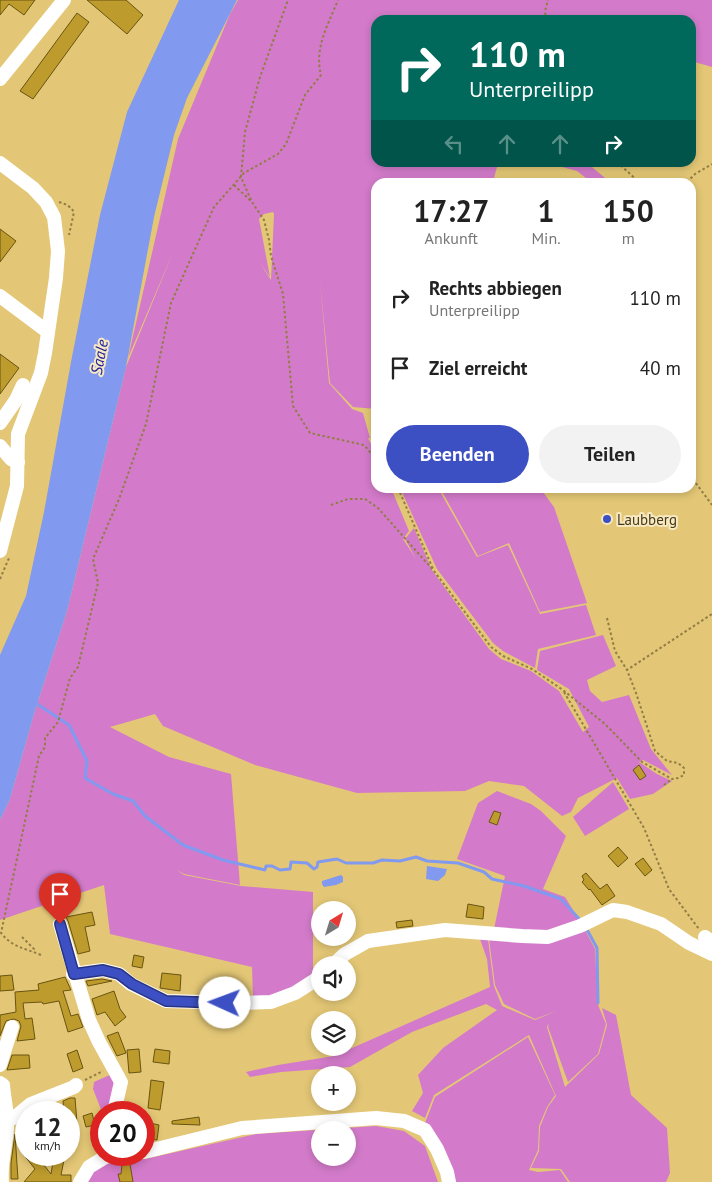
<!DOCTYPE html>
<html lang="de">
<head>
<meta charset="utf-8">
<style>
	:root { --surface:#fff; --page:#f2f2f2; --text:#222; --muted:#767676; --accent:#3d50c3 }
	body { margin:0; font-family:"PT Sans",sans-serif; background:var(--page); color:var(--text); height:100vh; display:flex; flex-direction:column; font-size:19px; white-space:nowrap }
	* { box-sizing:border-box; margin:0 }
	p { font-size:16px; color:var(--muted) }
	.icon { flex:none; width:28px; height:28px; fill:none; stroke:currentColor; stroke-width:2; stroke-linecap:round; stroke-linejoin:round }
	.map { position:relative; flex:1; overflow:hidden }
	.details { position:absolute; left:371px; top:178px; width:325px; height:315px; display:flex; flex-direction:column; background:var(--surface); border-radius:15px; box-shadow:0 2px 8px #0003 }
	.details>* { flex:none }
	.hud { position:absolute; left:371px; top:15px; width:325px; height:152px; border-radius:15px; box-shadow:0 2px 8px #0003; background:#00695c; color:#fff; overflow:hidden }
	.needle { width:32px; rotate:38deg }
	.tools { position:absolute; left:311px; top:901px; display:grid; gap:10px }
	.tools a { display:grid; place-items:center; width:45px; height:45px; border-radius:50%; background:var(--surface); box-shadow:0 2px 8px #0003; font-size:25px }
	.speed { position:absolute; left:15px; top:1101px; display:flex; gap:10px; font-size:25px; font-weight:700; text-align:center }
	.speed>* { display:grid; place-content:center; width:65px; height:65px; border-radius:50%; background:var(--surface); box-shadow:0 2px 8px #0003; line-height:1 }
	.speed small { font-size:12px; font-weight:400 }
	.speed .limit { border:8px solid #d22; background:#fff; color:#111 }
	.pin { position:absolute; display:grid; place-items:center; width:42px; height:42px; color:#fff; margin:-51px -21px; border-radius:50% 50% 50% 0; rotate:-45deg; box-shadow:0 0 5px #0007 }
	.pin .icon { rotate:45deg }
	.me { position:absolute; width:55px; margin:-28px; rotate:272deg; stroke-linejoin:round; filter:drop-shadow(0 0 4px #0008) }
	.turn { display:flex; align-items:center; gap:18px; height:105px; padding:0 15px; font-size:22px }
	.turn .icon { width:65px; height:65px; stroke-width:2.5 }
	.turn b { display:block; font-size:35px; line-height:42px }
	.lanes { display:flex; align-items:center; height:48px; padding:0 15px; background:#0003; justify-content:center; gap:25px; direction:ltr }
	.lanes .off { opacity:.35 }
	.eta { display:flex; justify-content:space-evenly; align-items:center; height:85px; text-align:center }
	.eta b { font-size:30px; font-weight:600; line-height:35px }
	.cta { display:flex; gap:10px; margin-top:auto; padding:10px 15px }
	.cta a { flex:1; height:58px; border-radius:30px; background:var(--accent); color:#fff; font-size:20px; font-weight:600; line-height:58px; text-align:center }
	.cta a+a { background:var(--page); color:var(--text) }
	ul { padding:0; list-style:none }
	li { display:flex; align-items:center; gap:15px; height:70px; padding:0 15px }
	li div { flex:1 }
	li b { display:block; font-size:19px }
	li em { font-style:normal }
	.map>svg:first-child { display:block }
	.green { fill:#d37bca; fill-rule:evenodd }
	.water { fill:#8199ee }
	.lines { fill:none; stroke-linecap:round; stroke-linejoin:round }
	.stream { stroke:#8199ee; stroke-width:3 }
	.building { fill:#bd9b2d; stroke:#685412 }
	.path { stroke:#917d45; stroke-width:2; stroke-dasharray:2.5 2.5; stroke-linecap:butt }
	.minor { stroke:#fff; stroke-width:14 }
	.route-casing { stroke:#28347f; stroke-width:12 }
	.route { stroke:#3d50c3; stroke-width:9 }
	.poi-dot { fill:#3d50c3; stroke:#f7e9c2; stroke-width:2 }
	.labels { text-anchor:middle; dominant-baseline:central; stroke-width:4; stroke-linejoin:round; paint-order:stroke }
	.poi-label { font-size:15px; fill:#453917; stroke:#f7e9c2; text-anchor:start }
	.water-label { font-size:16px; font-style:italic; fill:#20219d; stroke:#f7e9c2 }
</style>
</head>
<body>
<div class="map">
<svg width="712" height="1182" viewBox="0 0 712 1182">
	<rect width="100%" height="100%" fill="#e3c776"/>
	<!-- green -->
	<g class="green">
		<path d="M238,0H712V67L691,61V20H376V162L498,163L493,182H376V409L353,407L330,383L320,281L329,383L352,409L363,413L370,438H368L376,454V488H391L409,531L403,539L416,559L405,539L414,528L432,570L489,649L501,659L531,671L559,691L583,732L589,727L569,689L537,670L540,651L603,635L616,666L587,680L590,691L602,702L629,695L651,749L672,775L643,760L639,762L657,774L672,781L653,794L630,799L617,778L578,798L571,812L562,816L524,786L489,781L465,791L357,793L255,765L163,726L155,714L110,727L169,757L231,774L240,885L184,874L177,870L184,875L241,886L313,892V979L292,991L253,1000L252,967L110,934L104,885L0,920V820L10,799L34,714L67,611L126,367L174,250L128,358L178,139L230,14ZM273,212L274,214L271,280L260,263L270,277L259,219L264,214Z"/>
		<polygon points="547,163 587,163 610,182 591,182 577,171"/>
		<polygon points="400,488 438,488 477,557 508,545 540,614 586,605 596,635 538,649 535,668 503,651 493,643 437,569"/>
		<polygon points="440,488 540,488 554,507 587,603 540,612 509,543 478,556"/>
		<polygon points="613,782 629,809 585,836 573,817"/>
		<polygon points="497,791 531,804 541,811 566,836 543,889 565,897 581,923 548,935 494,929 505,876 457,859 478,803"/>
		<polygon points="584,928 595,949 598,1005 606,1024 598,1054 568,1082 548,1027 549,1023 547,1027 565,1087 599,1054 607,1025 602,1008 616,1015 631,1095 667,1128 670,1173 666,1182 570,1182 561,1169 531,1168 539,1151 540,1127 548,1107 556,1096 529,1035 434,1095 425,1118 412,1111 423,1093 418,1075 443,1048 497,1010 486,1004 412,1032 350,1067 281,1072 250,1077 246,1072 278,1065 334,1056 490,987 487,959 480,939 488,939 494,986 502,1006 535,1020 556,1011 535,1019 504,1004 495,985 489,939"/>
		<polygon points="528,1037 555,1095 547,1107 539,1126 538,1150 529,1170 538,1172 560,1170 568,1182 455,1182 425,1123 435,1097"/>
		<polygon points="112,1074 117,1085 111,1112 102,1112 93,1089 94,1082"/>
		<path d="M376,1126L404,1131L425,1146L438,1182H86L94,1169L106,1161L123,1162L145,1159L256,1134ZM320,1130H348V1158H320Z"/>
	</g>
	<!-- water -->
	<g class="water">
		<polygon points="179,0 237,0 187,98 174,135 154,217 126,367 67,611 34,714 10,799 0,820 0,655 26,596 44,512 71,362 100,215 127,112"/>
		<polygon points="427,866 447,869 445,875 438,881 426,879"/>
		<polygon points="341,875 343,877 343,882 336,885 324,887 322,884 322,881"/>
	</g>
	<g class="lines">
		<!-- stream -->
		<g class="stream">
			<polyline points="34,702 69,725 87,761 85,778 113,794 133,801 145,816 183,845 223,860 265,870 266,866 272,866 280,870 290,869 291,862 307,863 314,869 317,867 318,862 337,859 346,863 373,863 382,860 400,861 416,857 427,861 458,863 484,872 492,879 524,886 561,899 581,921"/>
			<polyline points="586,928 597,948 598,1003"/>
		</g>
	</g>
	<!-- building -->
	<g class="building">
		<polygon points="0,0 35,0 24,15 9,4 0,15"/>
		<polygon points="87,0 126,0 143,15 127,34"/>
		<polygon points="77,13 89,22 33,99 20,91"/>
		<polygon points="0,229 16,241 0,262"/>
		<polygon points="0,354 19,368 0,394"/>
		<polygon points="639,765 646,776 640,780 633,770"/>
		<polygon points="494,811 501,813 497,825 489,822"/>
		<polygon points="618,847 628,858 618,867 608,856"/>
		<polygon points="643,858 652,870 645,876 635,864"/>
		<polygon points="586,873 600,889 607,884 615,896 602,905 590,889 589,890 582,882 584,880 582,876"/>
		<polygon points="468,904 484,907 483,919 466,917"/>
		<polygon points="92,912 95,925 85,927 90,951 78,954 68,921 66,917"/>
		<polygon points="412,920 413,926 397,928 396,922"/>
		<polygon points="134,955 144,957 142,968 132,966"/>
		<polygon points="162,973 181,975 180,991 160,988"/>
		<polygon points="12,975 14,990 0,991 0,976"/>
		<polygon points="65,977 71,990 63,991 71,1016 78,1014 83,1027 68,1032 59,1001 43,1004 42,1002 23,1003 25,1019 32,1018 35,1039 17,1041 21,1026 19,1021 14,1019 6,1021 0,1036 0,1015 16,1012 15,992 39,990 38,984"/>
		<polygon points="102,979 112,981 88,986 86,981"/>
		<polygon points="114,991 120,1009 126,1017 115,1026 105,1012 97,1015 92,999"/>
		<polygon points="118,1032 126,1053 117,1056 107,1036"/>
		<polygon points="139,1049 141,1072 129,1073 127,1050"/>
		<polygon points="155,1049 170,1051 169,1064 153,1062"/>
		<polygon points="77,1050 83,1068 73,1072 67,1054"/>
		<polygon points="12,1055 29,1055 30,1068 7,1070"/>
		<polygon points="151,1080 164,1082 160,1110 148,1108"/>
		<polygon points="70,1098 75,1098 77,1123 69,1124 69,1112 64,1112 63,1101"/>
		<polygon points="92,1113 95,1125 86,1127 83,1116"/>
		<polygon points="199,1117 200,1125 172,1124 172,1121"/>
		<polygon points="150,1123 159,1125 157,1140 144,1138 144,1129 149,1130"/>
		<polygon points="15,1134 18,1179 11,1179 11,1163"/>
		<polygon points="24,1155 36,1155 51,1174 54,1155 65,1155 61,1175 71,1175 71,1182 24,1182 35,1169"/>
		<polygon points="130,1164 133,1182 120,1182 118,1174 121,1174 122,1165"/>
	</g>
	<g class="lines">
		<!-- path -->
		<g class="path">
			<polyline points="546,20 545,11 548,0"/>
			<polyline points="617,162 639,182"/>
			<polyline points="687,182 695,174 712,164"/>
			<polyline points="234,185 252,202 264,220 269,240 271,256 283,294 293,406 310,433 364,445 376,459"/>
			<polyline points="251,200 241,177 245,132 260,77 288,0"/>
			<path d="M59,202C66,204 70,206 74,212L69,235"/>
			<polyline points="691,469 695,482 712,505"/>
			<polyline points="398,488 433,569"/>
			<polyline points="331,505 348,499 365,499 378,508 434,571 491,647 503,656 532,669 563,690 605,724 642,762 672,779 678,778 684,775 684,768 678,763 667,761 655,751 636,693 627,670 712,614"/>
			<polyline points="0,579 9,558"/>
			<polyline points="607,618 615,651 627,670"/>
			<polyline points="564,692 644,828 669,889 699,929"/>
			<polyline points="664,785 672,779"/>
			<polyline points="22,937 34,949 33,952"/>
			<path d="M41,955C25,948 13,948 1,933L39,756L45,747V738L58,722L70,678L78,667L98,583L93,559L119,499L146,424L171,303L214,207L244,173L278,154L286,144L305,95L321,75C314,48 328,25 338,0"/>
			<polyline points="85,1080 103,1071"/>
		</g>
		<!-- minor -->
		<g class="minor">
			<polyline points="0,79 64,0"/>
			<polyline points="0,163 33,188 46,202 54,217 58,251 56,278 45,353 41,373 18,434 17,486 0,551"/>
			<polyline points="0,296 48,332"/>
			<polyline points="0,423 16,400 23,385"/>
			<polyline points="0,446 11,459 18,462"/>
			<polyline points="60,924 89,1020 99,1042 121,1082 114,1112"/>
			<polyline points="705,937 712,942"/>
			<polyline points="333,965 345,954 368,941 445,930 522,936 548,937 580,926 613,910 627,912 661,924 689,943 712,954"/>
			<polyline points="73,974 103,970 119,974 131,984 166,1001 239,1003 271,1002 295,993 320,977"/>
			<polyline points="0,1065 12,1027"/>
			<path d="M0,1083L3,1085C4,1099 8,1114 7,1128C6,1146 0,1165 2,1182"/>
			<polyline points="6,1120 14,1118 31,1104 74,1087 76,1085"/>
			<polyline points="144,1152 242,1128 376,1118 404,1121 425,1130 437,1149 447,1172 449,1182"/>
			<polyline points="80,1182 89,1167 107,1156 115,1157 131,1155"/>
		</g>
	</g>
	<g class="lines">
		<defs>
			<polyline id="route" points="60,924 74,974 103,970 119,974 132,984 166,1001 225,1003"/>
		</defs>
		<!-- route casing -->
		<use href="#route" class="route-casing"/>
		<!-- route -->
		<use href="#route" class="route"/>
	</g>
	<!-- markers -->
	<circle class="poi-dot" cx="607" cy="519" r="5"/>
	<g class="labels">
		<!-- poi labels -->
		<g class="poi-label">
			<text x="617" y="519">Laubberg</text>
		</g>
		<!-- water labels -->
		<g class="water-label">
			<text transform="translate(99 357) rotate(-79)">Saale</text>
		</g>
	</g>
</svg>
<div class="tools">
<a><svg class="needle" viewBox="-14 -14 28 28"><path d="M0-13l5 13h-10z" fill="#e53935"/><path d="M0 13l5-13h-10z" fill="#767676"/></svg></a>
<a><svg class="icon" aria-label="sound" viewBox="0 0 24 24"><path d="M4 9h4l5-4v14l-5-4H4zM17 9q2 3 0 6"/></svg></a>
<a><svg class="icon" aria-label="layers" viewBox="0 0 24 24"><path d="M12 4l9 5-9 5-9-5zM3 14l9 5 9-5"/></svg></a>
<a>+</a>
<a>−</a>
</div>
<div class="speed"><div>12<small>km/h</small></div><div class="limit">20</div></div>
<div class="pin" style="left:60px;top:924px;background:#d93025"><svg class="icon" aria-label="arrive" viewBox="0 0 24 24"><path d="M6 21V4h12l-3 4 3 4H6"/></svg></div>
<svg class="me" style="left:225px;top:1003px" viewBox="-20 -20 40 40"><circle r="19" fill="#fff"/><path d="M0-13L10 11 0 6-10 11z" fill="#3d50c3"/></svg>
<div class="hud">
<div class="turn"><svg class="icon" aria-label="right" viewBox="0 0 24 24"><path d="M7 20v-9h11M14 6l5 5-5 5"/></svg><div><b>110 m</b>Unterpreilipp</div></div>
<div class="lanes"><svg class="icon off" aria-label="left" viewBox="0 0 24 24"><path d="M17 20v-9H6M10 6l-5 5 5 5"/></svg><svg class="icon off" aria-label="ahead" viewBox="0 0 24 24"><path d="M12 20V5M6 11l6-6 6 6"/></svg><svg class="icon off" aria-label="ahead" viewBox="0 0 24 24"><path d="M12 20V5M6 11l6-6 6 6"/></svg><svg class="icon" aria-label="right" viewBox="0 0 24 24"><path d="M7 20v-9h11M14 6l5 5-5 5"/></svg></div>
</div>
<section class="details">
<div class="eta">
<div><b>17:27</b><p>Ankunft</p></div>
<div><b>1</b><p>Min.</p></div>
<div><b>150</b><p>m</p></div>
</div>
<ul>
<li><svg class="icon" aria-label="right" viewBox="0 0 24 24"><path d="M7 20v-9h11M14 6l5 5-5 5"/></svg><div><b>Rechts abbiegen</b><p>Unterpreilipp</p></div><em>110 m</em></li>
<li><svg class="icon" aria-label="arrive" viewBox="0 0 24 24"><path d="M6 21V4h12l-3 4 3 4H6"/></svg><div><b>Ziel erreicht</b></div><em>40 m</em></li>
</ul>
<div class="cta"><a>Beenden</a><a>Teilen</a></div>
</section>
</div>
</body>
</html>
